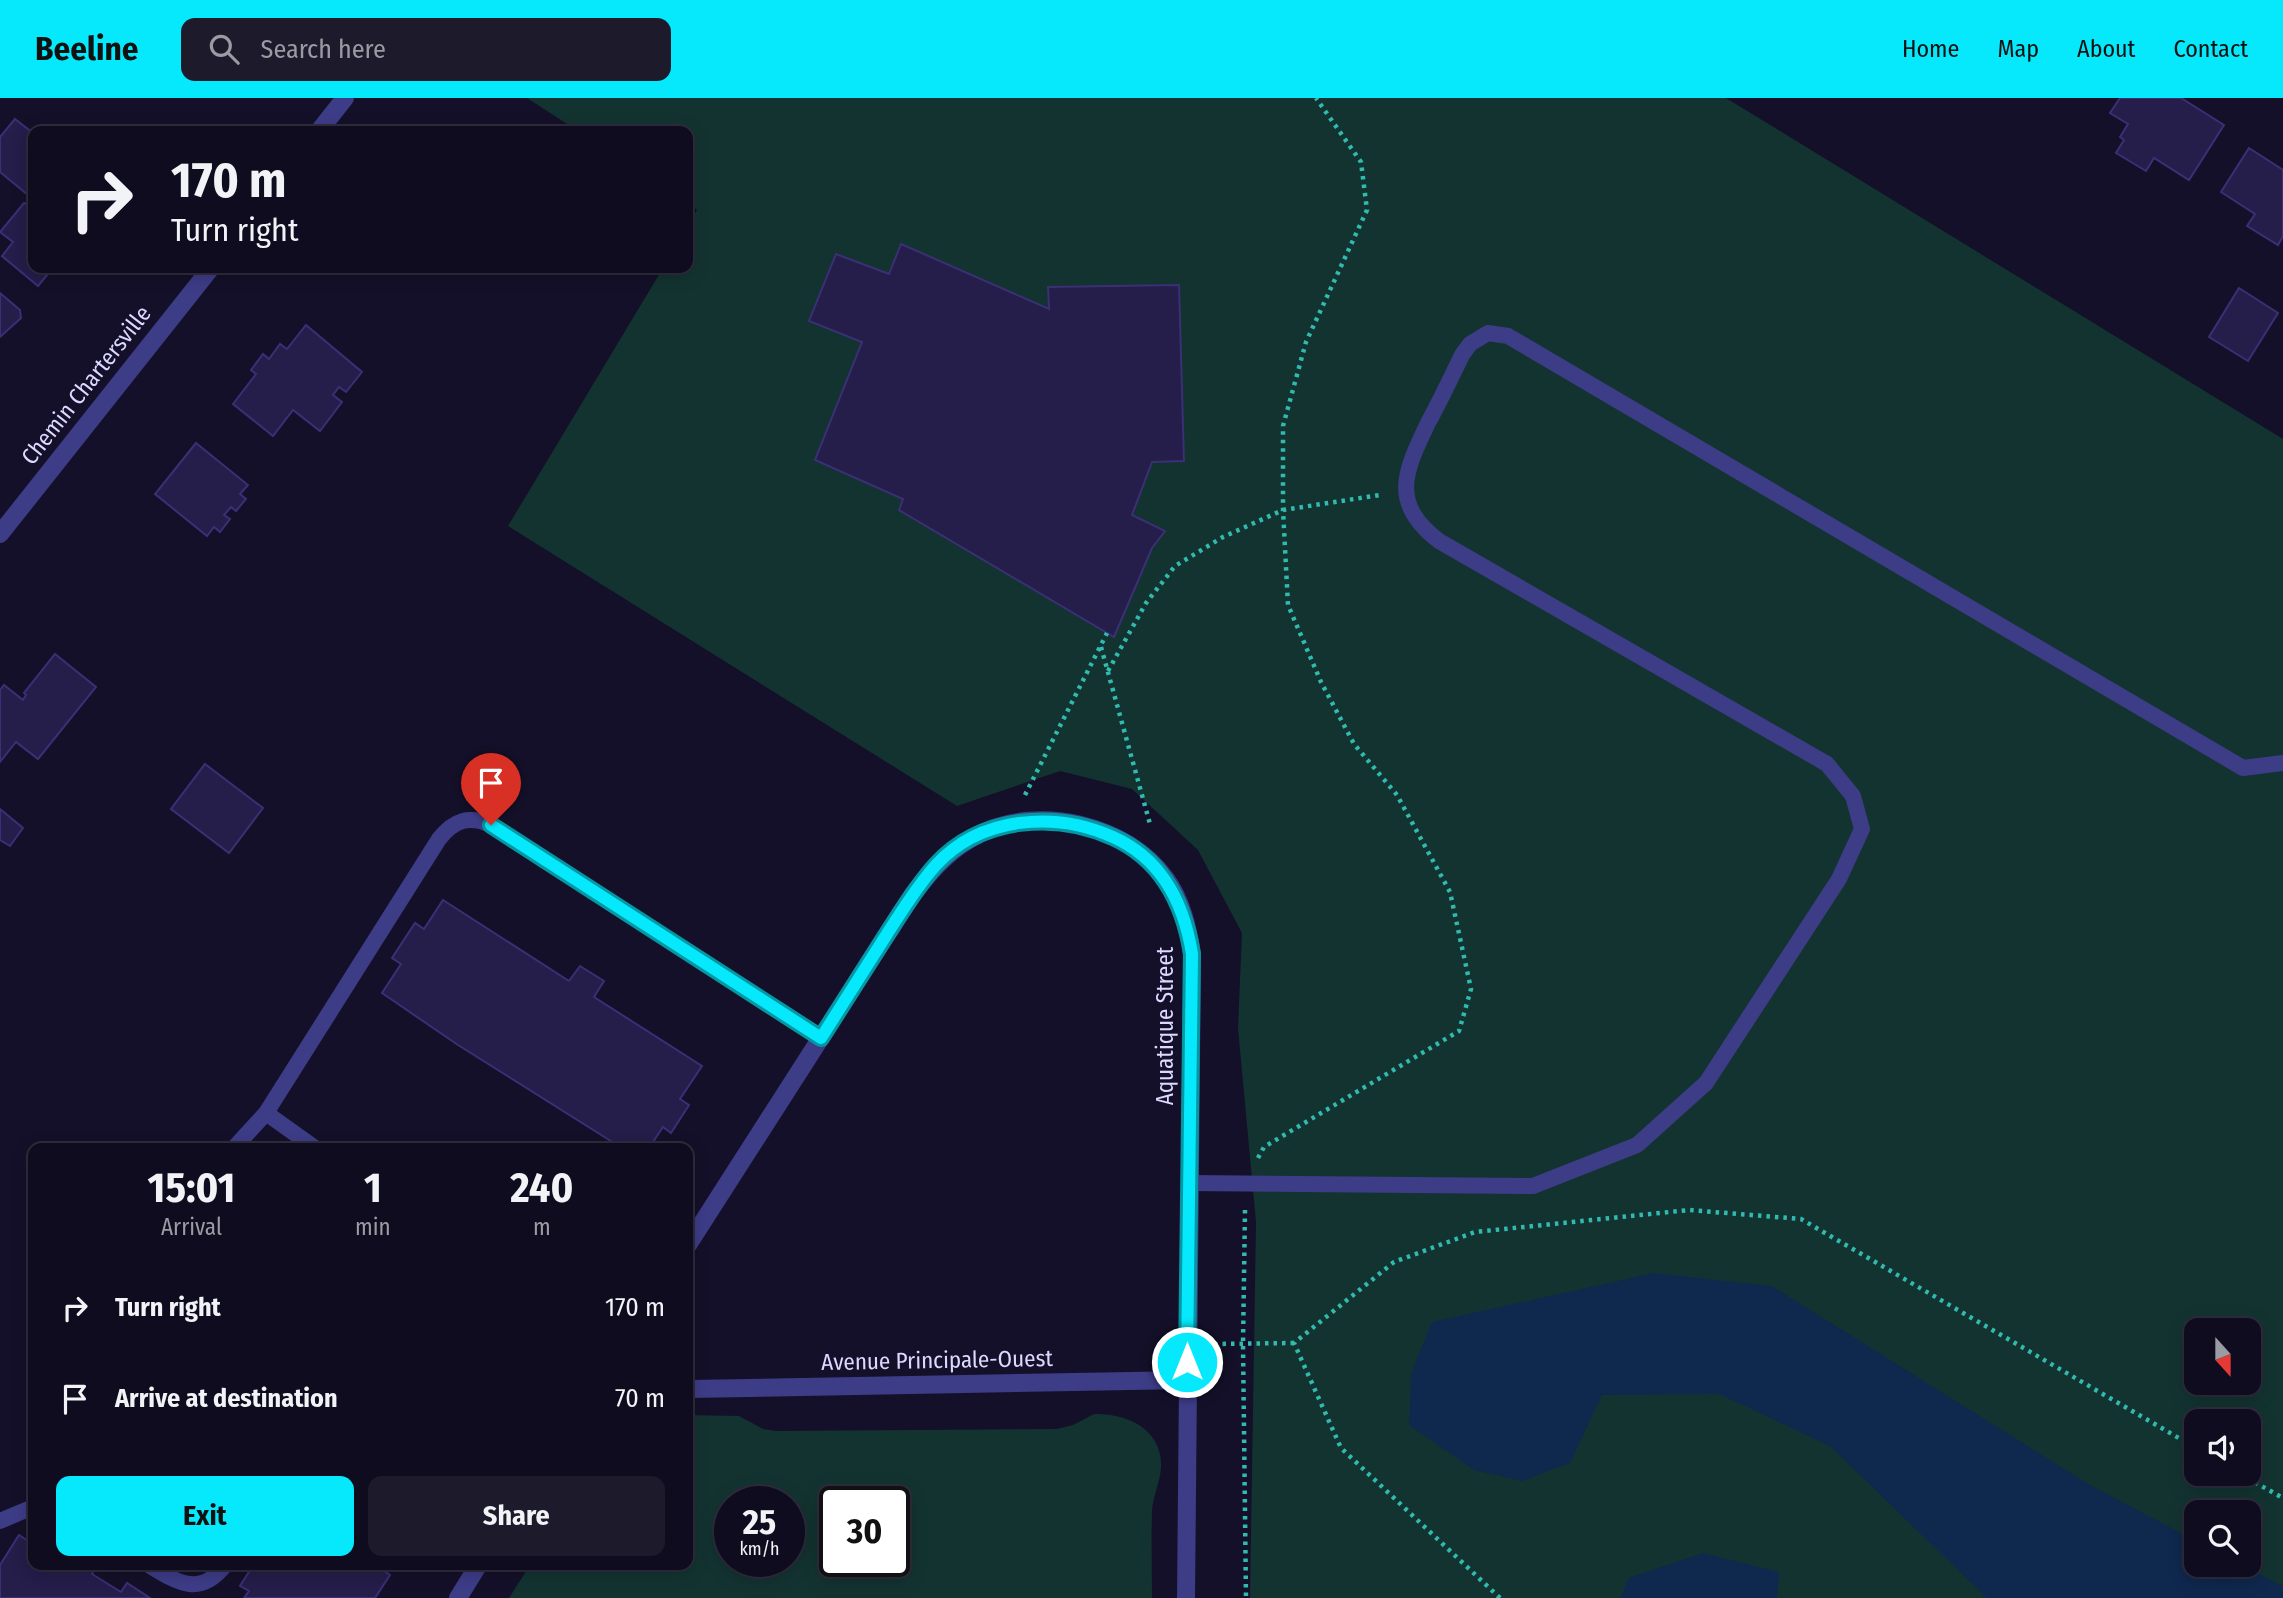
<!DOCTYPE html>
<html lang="en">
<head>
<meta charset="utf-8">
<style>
	:root { --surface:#0f0c1f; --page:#1d1a2c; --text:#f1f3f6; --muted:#9b9ba4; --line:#2f2c3d; --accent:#06e9fd }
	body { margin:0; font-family:"Fira Sans Condensed",sans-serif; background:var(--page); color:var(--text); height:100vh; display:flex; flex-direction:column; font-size:26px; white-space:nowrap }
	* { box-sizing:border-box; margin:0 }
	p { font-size:23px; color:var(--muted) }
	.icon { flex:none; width:38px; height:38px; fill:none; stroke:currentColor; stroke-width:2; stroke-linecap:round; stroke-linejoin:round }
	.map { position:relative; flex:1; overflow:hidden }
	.drawer { position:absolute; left:28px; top:1045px; width:665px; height:427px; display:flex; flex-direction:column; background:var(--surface); border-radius:14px; box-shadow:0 4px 18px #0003,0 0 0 2px var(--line) }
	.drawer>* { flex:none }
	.top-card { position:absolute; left:28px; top:28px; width:665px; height:147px; border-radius:14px; box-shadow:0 4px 18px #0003,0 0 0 2px var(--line); background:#0f0c1f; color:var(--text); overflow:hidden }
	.needle { width:46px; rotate:159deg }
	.tools { position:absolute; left:2184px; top:1220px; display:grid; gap:14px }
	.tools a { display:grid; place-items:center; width:77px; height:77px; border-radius:14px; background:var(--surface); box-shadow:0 4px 18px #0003,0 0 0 2px var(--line); font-size:35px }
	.speed { position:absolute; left:714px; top:1388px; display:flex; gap:14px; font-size:35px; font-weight:700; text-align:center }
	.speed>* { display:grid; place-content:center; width:91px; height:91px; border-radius:50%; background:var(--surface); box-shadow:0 4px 18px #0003,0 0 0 2px var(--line); line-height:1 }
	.speed small { font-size:18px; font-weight:400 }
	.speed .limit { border:4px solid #111; border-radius:10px; background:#fff; color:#111 }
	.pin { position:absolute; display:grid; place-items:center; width:60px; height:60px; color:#fff; margin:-72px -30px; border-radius:50% 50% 50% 0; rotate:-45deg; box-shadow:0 0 7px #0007 }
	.pin .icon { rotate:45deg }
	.me { position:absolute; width:77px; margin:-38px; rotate:0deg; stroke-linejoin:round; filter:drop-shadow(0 0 5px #0008) }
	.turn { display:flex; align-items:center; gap:24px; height:147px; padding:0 28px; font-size:32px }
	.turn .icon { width:91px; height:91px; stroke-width:2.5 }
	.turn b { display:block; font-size:49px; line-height:60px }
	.eta { display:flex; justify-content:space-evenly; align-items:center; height:119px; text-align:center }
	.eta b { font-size:42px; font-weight:700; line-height:49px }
	.primary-button { display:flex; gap:14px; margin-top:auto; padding:14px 28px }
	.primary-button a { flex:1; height:80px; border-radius:14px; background:var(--accent); color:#111; font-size:28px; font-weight:700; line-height:80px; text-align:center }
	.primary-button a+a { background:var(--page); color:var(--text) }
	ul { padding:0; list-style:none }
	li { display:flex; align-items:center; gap:21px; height:91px; padding:0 28px }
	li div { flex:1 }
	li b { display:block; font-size:26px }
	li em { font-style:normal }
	header { display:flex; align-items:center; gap:42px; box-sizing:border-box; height:98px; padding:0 35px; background:var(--accent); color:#111 }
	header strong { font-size:33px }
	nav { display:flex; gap:38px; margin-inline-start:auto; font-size:24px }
	.search { width:490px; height:63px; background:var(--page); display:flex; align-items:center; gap:18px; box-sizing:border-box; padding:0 24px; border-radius:14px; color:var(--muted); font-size:26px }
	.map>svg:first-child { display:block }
	.green { fill:#133331; fill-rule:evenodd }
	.water { fill:#0f284e }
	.building { fill:#251d4a; stroke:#3b2f75; stroke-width:2 }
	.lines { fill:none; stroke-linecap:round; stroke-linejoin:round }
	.path { stroke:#31baaf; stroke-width:4.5; stroke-dasharray:3.5 5; stroke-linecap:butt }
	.service { stroke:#3d3c87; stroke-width:16 }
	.minor { stroke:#3d3c87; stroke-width:18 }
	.tertiary { stroke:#3d3c87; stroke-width:18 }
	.route-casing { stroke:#0497a4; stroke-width:18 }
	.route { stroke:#06e9fd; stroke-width:12 }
	.labels { text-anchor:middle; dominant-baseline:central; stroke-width:5; stroke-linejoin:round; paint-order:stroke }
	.street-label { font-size:23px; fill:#dcd8ff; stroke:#141029 }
</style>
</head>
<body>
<header>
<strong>Beeline</strong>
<div class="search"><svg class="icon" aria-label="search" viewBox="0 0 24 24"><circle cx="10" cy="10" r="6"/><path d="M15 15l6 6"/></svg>Search here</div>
<nav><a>Home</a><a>Map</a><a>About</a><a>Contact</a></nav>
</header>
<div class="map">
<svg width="2283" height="1500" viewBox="0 0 2283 1500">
	<rect width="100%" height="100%" fill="#141029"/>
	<!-- green -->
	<g class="green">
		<path d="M527,0H1726L2283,341V1500H1250L1256,1124L1238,930L1242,835L1198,752L1132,691L1060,673L957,708L508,428L663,170H688V128L697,112L688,105V33H578ZM2196,1232H2249V1284H2196ZM2196,1323H2249V1376H2196ZM2196,1414H2249V1466H2196Z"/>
		<path d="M1094,1316C1127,1315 1163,1331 1161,1370C1160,1384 1153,1398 1152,1413C1151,1442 1152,1471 1152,1500H509L530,1467L688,1466V1317L739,1318L763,1331L776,1333L1057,1331L1073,1327ZM730,1404H789V1463H730ZM835,1404H894V1463H835Z"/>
	</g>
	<!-- water -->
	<g class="water">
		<polygon points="1654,1175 1772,1188 2090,1387 2196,1443 2196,1466 2241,1467 2283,1488 2283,1500 1987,1500 1830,1348 1719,1296 1602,1297 1570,1365 1522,1383 1474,1372 1409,1327 1411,1276 1432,1224"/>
		<polygon points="1703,1455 1779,1474 1777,1500 1620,1500 1629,1480"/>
	</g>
	<!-- building -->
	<g class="building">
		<polygon points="2120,0 2181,0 2224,27 2189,82 2154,60 2146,73 2116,55 2124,42 2120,39 2128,26 2110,15"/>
		<polygon points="15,21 33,35 33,90 28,97 0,74 0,39"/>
		<polygon points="2249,50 2283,72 2283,138 2278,147 2247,128 2255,116 2221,94"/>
		<polygon points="24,105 33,108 33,170 53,170 38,188 2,158 13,144 0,134"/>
		<polygon points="901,146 1049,211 1048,189 1179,187 1184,363 1152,364 1132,417 1165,433 1152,450 1114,539 899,412 903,401 815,362 862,244 809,223 836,156 889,176"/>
		<polygon points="2239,190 2278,215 2248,263 2209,239"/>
		<polygon points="0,195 20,212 21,220 0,239"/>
		<polygon points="306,227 362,274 346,294 339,289 333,297 342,304 320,333 293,312 273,338 233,306 256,276 251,272 263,256 269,261 280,246 287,251"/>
		<polygon points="196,345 248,387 240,396 246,401 236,413 231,409 224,417 230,421 220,434 214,429 207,438 155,396"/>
		<polygon points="55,556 96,589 38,661 16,644 0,664 0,592 4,587 23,602 26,597 24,595"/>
		<polygon points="205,666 263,710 229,755 171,711"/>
		<polygon points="0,711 23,730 10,748 0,742"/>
		<polygon points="443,802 569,883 580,868 604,883 594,899 702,968 680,1001 689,1007 671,1035 663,1029 649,1050 622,1050 458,947 382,895 401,866 392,860 415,825 424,831"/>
		<polygon points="19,1437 33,1446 33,1466 97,1466 92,1476 121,1494 127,1485 150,1500 0,1500 0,1467"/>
		<polygon points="254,1466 382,1466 380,1470 390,1477 375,1500 244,1500 249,1493 240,1488"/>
	</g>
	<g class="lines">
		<!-- path -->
		<g class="path">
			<polyline points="1101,549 1150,726"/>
			<polyline points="1108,573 1146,505 1175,468 1223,439 1283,412 1380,397"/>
			<polyline points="1025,697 1107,535"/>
			<polyline points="1258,1060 1264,1049 1459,933 1471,891 1450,794 1397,697 1354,646 1321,584 1288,507 1283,412 1283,328 1306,244 1367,112 1361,64 1316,0"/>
			<polyline points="1245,1112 1243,1246 1246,1500"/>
			<polyline points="1214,1246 1294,1245"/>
			<polyline points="2240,1376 2283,1400"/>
			<polyline points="1500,1500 1341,1350 1294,1245 1394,1164 1475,1134 1689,1112 1801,1121 2196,1350"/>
		</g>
		<!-- service -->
		<g class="service">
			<polyline points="266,1015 315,1050"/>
			<path d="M234,1050L266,1015L439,741C454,722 469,717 491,727L821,940"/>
			<path d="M1189,1085L1533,1088L1637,1047L1706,985L1839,781L1862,731L1853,698L1827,666L1439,443C1389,405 1405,373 1428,325C1440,303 1451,280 1462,257L1470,246L1488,235L1508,238L2243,670L2283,665"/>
			<polyline points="0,1423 33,1409"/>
			<path d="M147,1466C178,1485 200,1500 226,1466"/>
		</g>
		<!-- minor -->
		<g class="minor">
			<path d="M688,1147L913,796C932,771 951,750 980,736C1039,706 1128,727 1166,781C1182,803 1188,830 1192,856L1186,1500"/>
			<polyline points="688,1291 1187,1282"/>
			<polyline points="458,1500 479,1466"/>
		</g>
		<!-- tertiary -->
		<g class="tertiary">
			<polyline points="319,33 345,0"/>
			<polyline points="0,436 211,170"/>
		</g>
	</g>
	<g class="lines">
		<defs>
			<path id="route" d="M491,727L821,940C843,905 865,871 887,836C902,813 917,788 936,767C981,718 1056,713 1113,739C1162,761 1184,805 1192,856L1187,1264"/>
		</defs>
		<!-- route casing -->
		<use href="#route" class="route-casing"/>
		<!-- route -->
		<use href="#route" class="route"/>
	</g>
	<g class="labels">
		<!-- street labels -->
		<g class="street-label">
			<text transform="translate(86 287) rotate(-52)">Chemin Chartersville</text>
			<text transform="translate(1165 928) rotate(-90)">Aquatique Street</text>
			<text transform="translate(937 1262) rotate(-1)">Avenue Principale-Ouest</text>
		</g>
	</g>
</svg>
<div class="tools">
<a><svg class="needle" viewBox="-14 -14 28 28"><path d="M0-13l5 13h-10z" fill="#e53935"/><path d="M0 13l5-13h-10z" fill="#9b9ba4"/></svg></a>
<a><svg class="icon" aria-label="sound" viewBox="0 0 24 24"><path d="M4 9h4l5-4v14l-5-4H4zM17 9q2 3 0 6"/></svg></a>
<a><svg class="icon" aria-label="search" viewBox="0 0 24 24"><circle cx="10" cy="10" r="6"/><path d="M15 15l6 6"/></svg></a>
</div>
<div class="speed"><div>25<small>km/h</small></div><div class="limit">30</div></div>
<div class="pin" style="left:491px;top:727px;background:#d93025"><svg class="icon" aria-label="arrive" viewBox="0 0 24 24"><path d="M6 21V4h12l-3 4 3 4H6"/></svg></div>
<svg class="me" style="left:1187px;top:1264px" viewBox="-20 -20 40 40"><circle r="17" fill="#06e9fd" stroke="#fff" stroke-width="3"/><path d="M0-11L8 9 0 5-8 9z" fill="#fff"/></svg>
<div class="top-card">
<div class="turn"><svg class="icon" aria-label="right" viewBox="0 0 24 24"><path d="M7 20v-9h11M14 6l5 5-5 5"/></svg><div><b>170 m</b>Turn right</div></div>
</div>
<section class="drawer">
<div class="eta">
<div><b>15:01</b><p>Arrival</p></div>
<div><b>1</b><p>min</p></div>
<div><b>240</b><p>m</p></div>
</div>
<ul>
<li><svg class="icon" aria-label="right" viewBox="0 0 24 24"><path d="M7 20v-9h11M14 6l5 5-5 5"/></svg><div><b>Turn right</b></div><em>170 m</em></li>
<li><svg class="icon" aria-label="arrive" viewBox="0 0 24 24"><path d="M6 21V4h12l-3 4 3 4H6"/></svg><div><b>Arrive at destination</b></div><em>70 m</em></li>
</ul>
<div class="primary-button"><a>Exit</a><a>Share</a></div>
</section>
</div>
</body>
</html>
